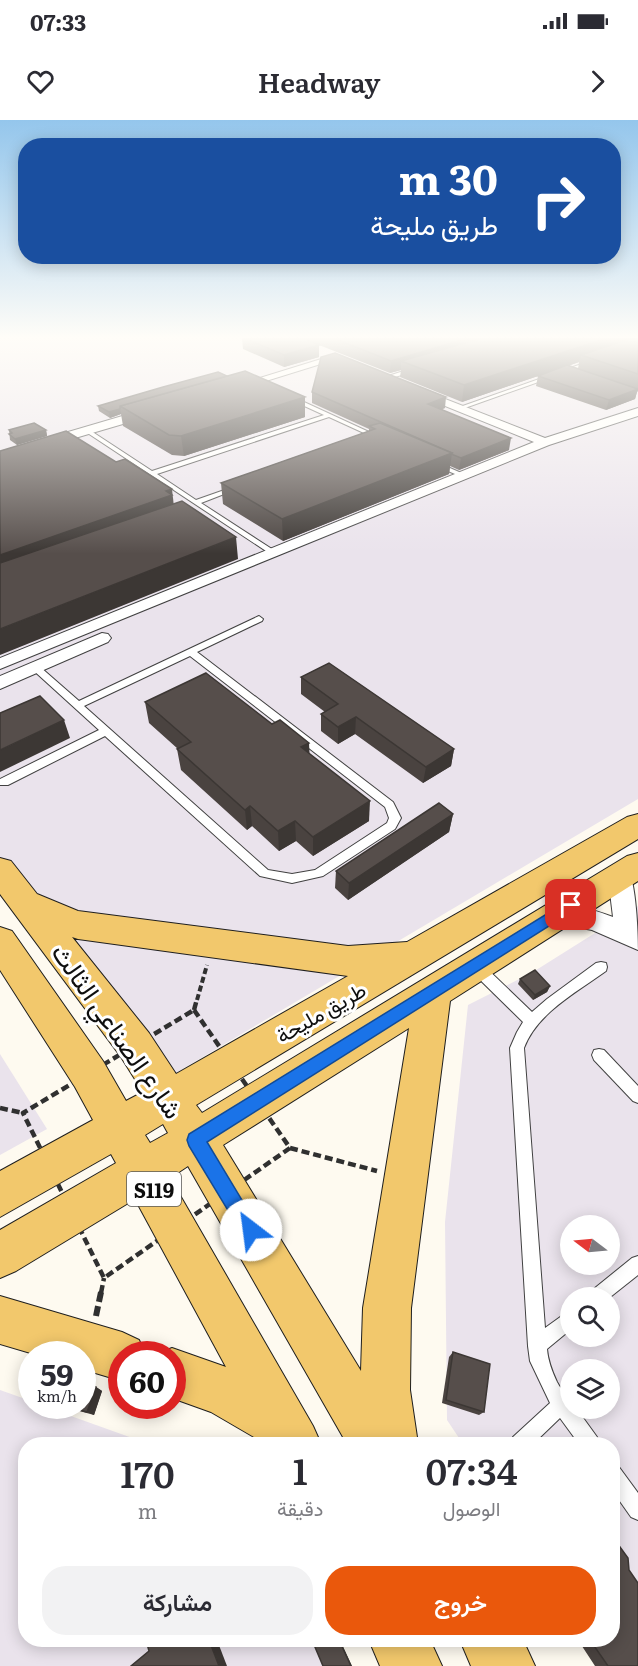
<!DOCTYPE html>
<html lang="ar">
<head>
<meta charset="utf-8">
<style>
	:root { --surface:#fff; --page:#f2f2f3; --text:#2b2b33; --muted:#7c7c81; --accent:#ea580c }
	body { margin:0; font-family:Literata,Vazirmatn,serif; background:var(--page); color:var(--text); direction:rtl; height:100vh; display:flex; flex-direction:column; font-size:22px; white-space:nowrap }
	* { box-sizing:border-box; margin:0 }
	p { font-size:20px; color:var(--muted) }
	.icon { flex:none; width:33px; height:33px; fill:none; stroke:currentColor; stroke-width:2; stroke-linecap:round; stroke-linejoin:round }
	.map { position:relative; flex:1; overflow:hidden; direction:ltr }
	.sheet { position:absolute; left:18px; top:1317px; width:602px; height:210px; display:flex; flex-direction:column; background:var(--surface); border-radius:24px; box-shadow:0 3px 15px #0003; direction:rtl }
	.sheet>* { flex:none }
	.banner { position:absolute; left:18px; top:18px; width:603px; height:126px; border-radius:24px; box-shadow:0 3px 15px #0003; direction:rtl; background:#1a4fa0; color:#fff; overflow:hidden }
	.needle { width:39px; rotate:286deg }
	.buttons { position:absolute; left:560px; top:1095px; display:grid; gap:12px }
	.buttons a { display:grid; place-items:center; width:60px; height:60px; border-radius:50%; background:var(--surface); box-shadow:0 3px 15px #0003; font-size:30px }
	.speed { position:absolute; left:18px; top:1221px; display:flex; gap:12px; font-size:30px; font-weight:700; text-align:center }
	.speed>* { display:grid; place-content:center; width:78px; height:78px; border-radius:50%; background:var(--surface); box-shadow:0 3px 15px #0003; line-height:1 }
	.speed small { font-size:15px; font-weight:400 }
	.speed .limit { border:9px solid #d22; background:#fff; color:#111 }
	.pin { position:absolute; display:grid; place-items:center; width:51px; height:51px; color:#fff; margin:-26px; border-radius:12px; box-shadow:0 3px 9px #0006 }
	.me { position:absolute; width:66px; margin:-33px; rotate:330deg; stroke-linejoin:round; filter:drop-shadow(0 0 4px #0008) }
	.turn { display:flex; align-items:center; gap:21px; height:126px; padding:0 24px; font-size:27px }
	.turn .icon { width:78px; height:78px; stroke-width:2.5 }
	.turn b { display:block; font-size:42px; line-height:51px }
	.eta { display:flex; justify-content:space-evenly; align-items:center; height:102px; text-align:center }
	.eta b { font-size:36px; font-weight:600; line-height:42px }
	.primary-button { display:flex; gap:12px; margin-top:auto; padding:12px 24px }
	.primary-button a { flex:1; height:69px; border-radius:24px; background:var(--accent); color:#fff; font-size:24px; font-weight:600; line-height:69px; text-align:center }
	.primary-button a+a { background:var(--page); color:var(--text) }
	.status { display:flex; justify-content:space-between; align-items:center; height:42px; padding:0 30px; background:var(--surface); direction:ltr }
	.status svg { height:16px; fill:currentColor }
	header { display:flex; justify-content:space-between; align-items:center; height:78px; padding:0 24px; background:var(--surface); font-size:27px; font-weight:600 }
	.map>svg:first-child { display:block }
	.industrial { fill:#eae3ec; fill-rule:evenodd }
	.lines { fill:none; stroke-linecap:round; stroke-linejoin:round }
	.lane-casing { stroke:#414141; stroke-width:2 }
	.street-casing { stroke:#414141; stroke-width:2 }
	.primary-casing { stroke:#1f1f1f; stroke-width:2 }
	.path-far2 { stroke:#303030; stroke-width:4; stroke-dasharray:6 3; stroke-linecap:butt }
	.path-far1 { stroke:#303030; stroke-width:4.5; stroke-dasharray:8 4; stroke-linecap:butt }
	.path { stroke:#303030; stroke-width:6; stroke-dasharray:10 4.5; stroke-linecap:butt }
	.lane { fill:#fff; fill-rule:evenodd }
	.street { fill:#fff; fill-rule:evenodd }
	.primary { fill:#f2c86c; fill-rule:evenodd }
	.wall { fill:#4a4340; fill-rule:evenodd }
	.shaded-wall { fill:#3c3734 }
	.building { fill:#564e4b; stroke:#3c3734; stroke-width:1.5 }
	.route { fill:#1a73e8; stroke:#114b97; stroke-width:1.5 }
	.labels { text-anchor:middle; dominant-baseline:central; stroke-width:6; stroke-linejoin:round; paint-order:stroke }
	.shield { fill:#fff; stroke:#565656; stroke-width:1.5 }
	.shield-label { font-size:20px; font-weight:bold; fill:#0e0e0e }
	.street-label { font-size:21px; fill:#0e0e0e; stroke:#fff }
	.near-street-label { font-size:26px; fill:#0e0e0e; stroke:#fff }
</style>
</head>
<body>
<div class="status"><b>07:33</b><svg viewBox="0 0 49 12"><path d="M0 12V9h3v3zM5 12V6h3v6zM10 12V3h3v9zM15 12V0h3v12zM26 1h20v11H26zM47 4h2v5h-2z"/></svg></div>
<header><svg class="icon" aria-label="forward" viewBox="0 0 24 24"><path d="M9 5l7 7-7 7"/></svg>Headway<svg class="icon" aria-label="heart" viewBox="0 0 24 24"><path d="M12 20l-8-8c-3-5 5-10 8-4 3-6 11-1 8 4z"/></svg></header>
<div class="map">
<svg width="638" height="1546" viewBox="0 0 638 1546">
	<rect width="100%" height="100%" fill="#fefaf0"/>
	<!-- industrial -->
	<g class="industrial">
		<polygon points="0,218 638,218 638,679 169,957 0,738"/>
		<path d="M638,786V1546L612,1520V1324H463L447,1300L445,1102L468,885L533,852ZM570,1106H609V1144H570ZM570,1178H609V1216H570ZM570,1250H609V1288H570Z"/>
		<polygon points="0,934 47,1009 0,1035"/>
		<polygon points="0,1270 31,1281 32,1286 43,1286 149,1324 26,1324 26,1520 316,1520 329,1546 0,1546"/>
	</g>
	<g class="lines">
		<defs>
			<g id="lane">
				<polygon points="590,241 595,242 462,289 457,288"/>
				<polygon points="416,247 418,250 385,260 382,258"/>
				<polygon points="291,276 382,318 377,319 329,297 157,354 196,380 233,367 237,367 237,369 201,383 275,431 276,433 272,435 83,310 88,309 152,351 324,295 289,279"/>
				<polygon points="436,342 466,355 467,356 462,357 434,345 433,344"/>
				<path d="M259,496L263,499L262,501L197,532L393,682L401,698L395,709L323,756L292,763L260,756L105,616L8,665H0V659L99,610L33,550V546H39L79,581ZM190,536L385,687L389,698L387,703L315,750L292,754L268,750L84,586Z"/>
				<path d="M476,842L481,843L532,892L547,879L596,843L601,842L606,843L607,847L606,851C577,872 537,893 524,928L545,1208L570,1190V1210L547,1229C548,1241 552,1251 557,1262C562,1272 570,1277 570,1288H576L597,1317L599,1324H579L560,1298L533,1324H511L513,1317L550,1283L530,1241L528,1226L510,928L517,912L523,902L471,851L470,847L471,843Z"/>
				<polygon points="599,929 604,930 638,966 638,983 633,981 594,940 592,935 594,930"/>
				<polygon points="638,1136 638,1155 609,1178 588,1178 590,1172 632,1138"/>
				<polygon points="612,1344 619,1347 638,1373 638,1400 631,1397 612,1370"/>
			</g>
			<g id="street">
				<polygon points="331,236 340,238 237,270 227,268"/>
				<polygon points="417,268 545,318 638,288 638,296 549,325 0,549 0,538 534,322 413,273 411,271"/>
				<polygon points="153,287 157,288 157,294 0,340 0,332"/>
				<polygon points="102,513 108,514 111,518 108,522 0,569 0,556"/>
				<path d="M620,747L628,750C636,763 638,813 638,830L592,810L546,801L543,794L546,787C565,781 595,790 613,797L608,756L612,750Z"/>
			</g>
			<g id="primary">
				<path d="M638,694V719L196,985L202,993L627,736L638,733V761L450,881L411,1188L410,1270L418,1324H347L188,1046L170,1058L313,1306L321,1324H266L211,1292L172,1278V1234H157L172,1228L226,1247L135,1079L16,1151L0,1158V1110L116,1043L111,1034L0,1097V1051L93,1000L75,967L0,850V807L12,811L103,941L126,981L143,972L121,937L0,774V738L11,741L37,774L78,791L348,826L407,822L627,697ZM72,817L78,819L348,856L176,954L149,913ZM409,908L363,1188L361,1251L223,1025ZM163,1004L168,1013L150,1023L145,1015Z"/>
				<polygon points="0,1176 122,1212 139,1220 145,1234 122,1234 122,1261 82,1249 82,1234 34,1234 0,1224"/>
				<polygon points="369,1520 430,1520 442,1546 380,1546"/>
				<polygon points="460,1520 523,1520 535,1546 471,1546"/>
			</g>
		</defs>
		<!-- lane casing -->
		<use href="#lane" class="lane-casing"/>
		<!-- street casing -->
		<use href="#street" class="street-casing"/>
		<!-- primary casing -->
		<use href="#primary" class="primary-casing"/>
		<!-- path-far2 -->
		<polyline class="path-far2" points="197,880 207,845"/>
		<!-- path-far1 -->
		<g class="path-far1">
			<polygon points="194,890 290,1028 104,1158 23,993"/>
			<polyline points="194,890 197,879"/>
			<polyline points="0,988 23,993"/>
			<polyline points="290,1028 377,1051"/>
			<polyline points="101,1173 104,1158"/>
		</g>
		<!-- path -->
		<polyline class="path" points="96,1196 101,1172"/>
		<!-- lane -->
		<use href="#lane" class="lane"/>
		<!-- street -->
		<use href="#street" class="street"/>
		<!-- primary -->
		<use href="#primary" class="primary"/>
	</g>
	<!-- wall -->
	<g class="wall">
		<path d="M242,218H638V272L637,271L635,279L606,290L536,266L538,256L462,282L400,257L401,250L390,253L319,225V237L284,247L243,229ZM579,242L578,249L568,246Z"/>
		<polygon points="227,256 305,277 305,297 184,336 172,335 123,306 121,294 110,298 99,291 98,286"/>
		<polygon points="312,272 445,288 442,289 509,330 459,350 450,346 449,354 283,421 223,384 221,363 369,311 369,309 312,283"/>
		<polygon points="9,310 46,310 47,316 17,325 10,320"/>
		<polygon points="301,557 454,629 451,646 423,663 355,614 338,624 321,611 321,594 325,592 301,574"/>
		<polygon points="145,582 272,604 309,623 309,633 369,701 313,736 296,721 279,731 252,706 247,710 181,650 177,629 178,629 149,603"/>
		<polygon points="453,694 449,712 348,780 335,768 336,751"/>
		<polygon points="520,859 550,866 547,872 533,880 518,864"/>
		<polygon points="453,1232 484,1292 479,1295 442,1283 449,1237"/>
		<polygon points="96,1267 102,1271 94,1295 61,1286 82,1286"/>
		<polygon points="629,1450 638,1546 595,1546 578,1520 612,1520"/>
	</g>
	<!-- shaded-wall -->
	<g class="shaded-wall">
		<polygon points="468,218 506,218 401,241 401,250 390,253 391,241"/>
		<polygon points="607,218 632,218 581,235 579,242 462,282 464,265"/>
		<polygon points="319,225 319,237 284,247 284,235"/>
		<polygon points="638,269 635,279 606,290 609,280"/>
		<polygon points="305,277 305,297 184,336 181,316"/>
		<polygon points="446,277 445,288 427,295 428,284"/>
		<polygon points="120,289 121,294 110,298 109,292"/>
		<polygon points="46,310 47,316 17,325 15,319"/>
		<polygon points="511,318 509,330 459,350 461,338"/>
		<polygon points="452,333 449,354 283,421 282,399"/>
		<polygon points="172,369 175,396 0,460 0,435"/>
		<polygon points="236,417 238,439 0,535 0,509"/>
		<polygon points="356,597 355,614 338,624 338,607"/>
		<polygon points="64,600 70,618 0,652 0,630"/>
		<polygon points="309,623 310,643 301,627"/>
		<polygon points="454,629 451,646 423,663 426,647"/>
		<polygon points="370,681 369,701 313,736 313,717"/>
		<polygon points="250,686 252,706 247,710 245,690"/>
		<polygon points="453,694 449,712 348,780 349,763"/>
		<polygon points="295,701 296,721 279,731 278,711"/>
		<polygon points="550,866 547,872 533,880 535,875"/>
		<polygon points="96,1267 102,1271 94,1295 87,1292"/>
		<polygon points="209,1520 217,1520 227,1546 219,1546"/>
		<polygon points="339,1520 340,1520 352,1546 351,1546"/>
	</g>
	<!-- building -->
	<g class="building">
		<polygon points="244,218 304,218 319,225 284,235"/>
		<polygon points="333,218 468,218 391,241"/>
		<polygon points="483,218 607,218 464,265 401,241"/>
		<polygon points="632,218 638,218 638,254 581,235"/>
		<polygon points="335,233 446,277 428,284 511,318 461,338 451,334 452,333 312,272 321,237"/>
		<polygon points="567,245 638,269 609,280 538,256"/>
		<polygon points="245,251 305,277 181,316 169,315 120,286"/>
		<polygon points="218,252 227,256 120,286 120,289 109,292 98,286 163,267"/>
		<polygon points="34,303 46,310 15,319 9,314 12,313 9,310"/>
		<polygon points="380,303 452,333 282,399 221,363 375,309 369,306"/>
		<polygon points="66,311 116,342 125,339 172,369 166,371 172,375 0,435 0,331"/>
		<polygon points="182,381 236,417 0,509 0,443"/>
		<polygon points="329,543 454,629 426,647 356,597 338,607 321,594 338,584 301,557"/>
		<polygon points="206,553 272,604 280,600 309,623 301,627 370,681 313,717 295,701 278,711 250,686 245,690 177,629 191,622 145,582"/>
		<polygon points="40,576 64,600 0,630 0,593"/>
		<polygon points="439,683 453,694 349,763 336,751"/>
		<polygon points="535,850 550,866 535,875 520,859"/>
		<polygon points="453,1232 490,1244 484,1292 446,1280"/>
		<polygon points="82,1263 96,1267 87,1292 65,1286 82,1286"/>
		<polygon points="612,1416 628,1438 629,1450 638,1463 638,1546 608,1546 590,1520 612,1520"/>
		<polygon points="146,1520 209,1520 219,1546 131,1546 149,1531"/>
		<polygon points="312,1520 339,1520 351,1546 323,1546"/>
	</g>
	<!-- sky -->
	<linearGradient id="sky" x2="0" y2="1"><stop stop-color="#94c6ec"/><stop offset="0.5" stop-color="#fffdf8"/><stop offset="1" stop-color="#fffdf8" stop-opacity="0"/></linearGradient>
	<rect width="638" height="434" fill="url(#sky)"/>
	<!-- route -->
	<polygon class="route" points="571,779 578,785 576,789 207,1022 260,1110 257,1117 251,1120 244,1117 189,1026 187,1020 189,1014"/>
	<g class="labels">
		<!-- shield labels -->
		<rect class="shield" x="127" y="1052" width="54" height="34" rx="4.5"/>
		<g class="shield-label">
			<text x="154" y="1069">S119</text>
		</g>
		<!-- street labels -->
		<g class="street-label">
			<text transform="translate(320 891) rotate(-30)">طريق مليحة</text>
		</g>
		<!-- near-street labels -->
		<g class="near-street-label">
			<text transform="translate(119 910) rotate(55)">شارع الصناعي الثالث</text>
		</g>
	</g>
</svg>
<div class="buttons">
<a><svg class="needle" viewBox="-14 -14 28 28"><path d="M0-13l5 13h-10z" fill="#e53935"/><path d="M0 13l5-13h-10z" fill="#7c7c81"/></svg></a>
<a><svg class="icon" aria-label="search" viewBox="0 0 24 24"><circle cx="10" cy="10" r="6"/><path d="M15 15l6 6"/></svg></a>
<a><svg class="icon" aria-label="layers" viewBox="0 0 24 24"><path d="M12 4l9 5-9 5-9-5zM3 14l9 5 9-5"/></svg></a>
</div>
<div class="speed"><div>59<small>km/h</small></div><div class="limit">60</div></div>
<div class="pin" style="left:571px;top:785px;background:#d93025"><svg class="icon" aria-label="arrive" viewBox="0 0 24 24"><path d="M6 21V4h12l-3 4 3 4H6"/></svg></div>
<svg class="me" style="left:251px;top:1110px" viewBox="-20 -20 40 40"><circle r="19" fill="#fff"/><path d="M0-13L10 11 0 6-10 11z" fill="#1a73e8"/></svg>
<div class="banner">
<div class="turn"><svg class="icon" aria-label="right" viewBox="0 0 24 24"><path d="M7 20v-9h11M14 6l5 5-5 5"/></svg><div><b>30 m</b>طريق مليحة</div></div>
</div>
<section class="sheet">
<div class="eta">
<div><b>07:34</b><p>الوصول</p></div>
<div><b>1</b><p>دقيقة</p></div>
<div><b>170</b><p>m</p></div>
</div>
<div class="primary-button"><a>خروج</a><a>مشاركة</a></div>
</section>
</div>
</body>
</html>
